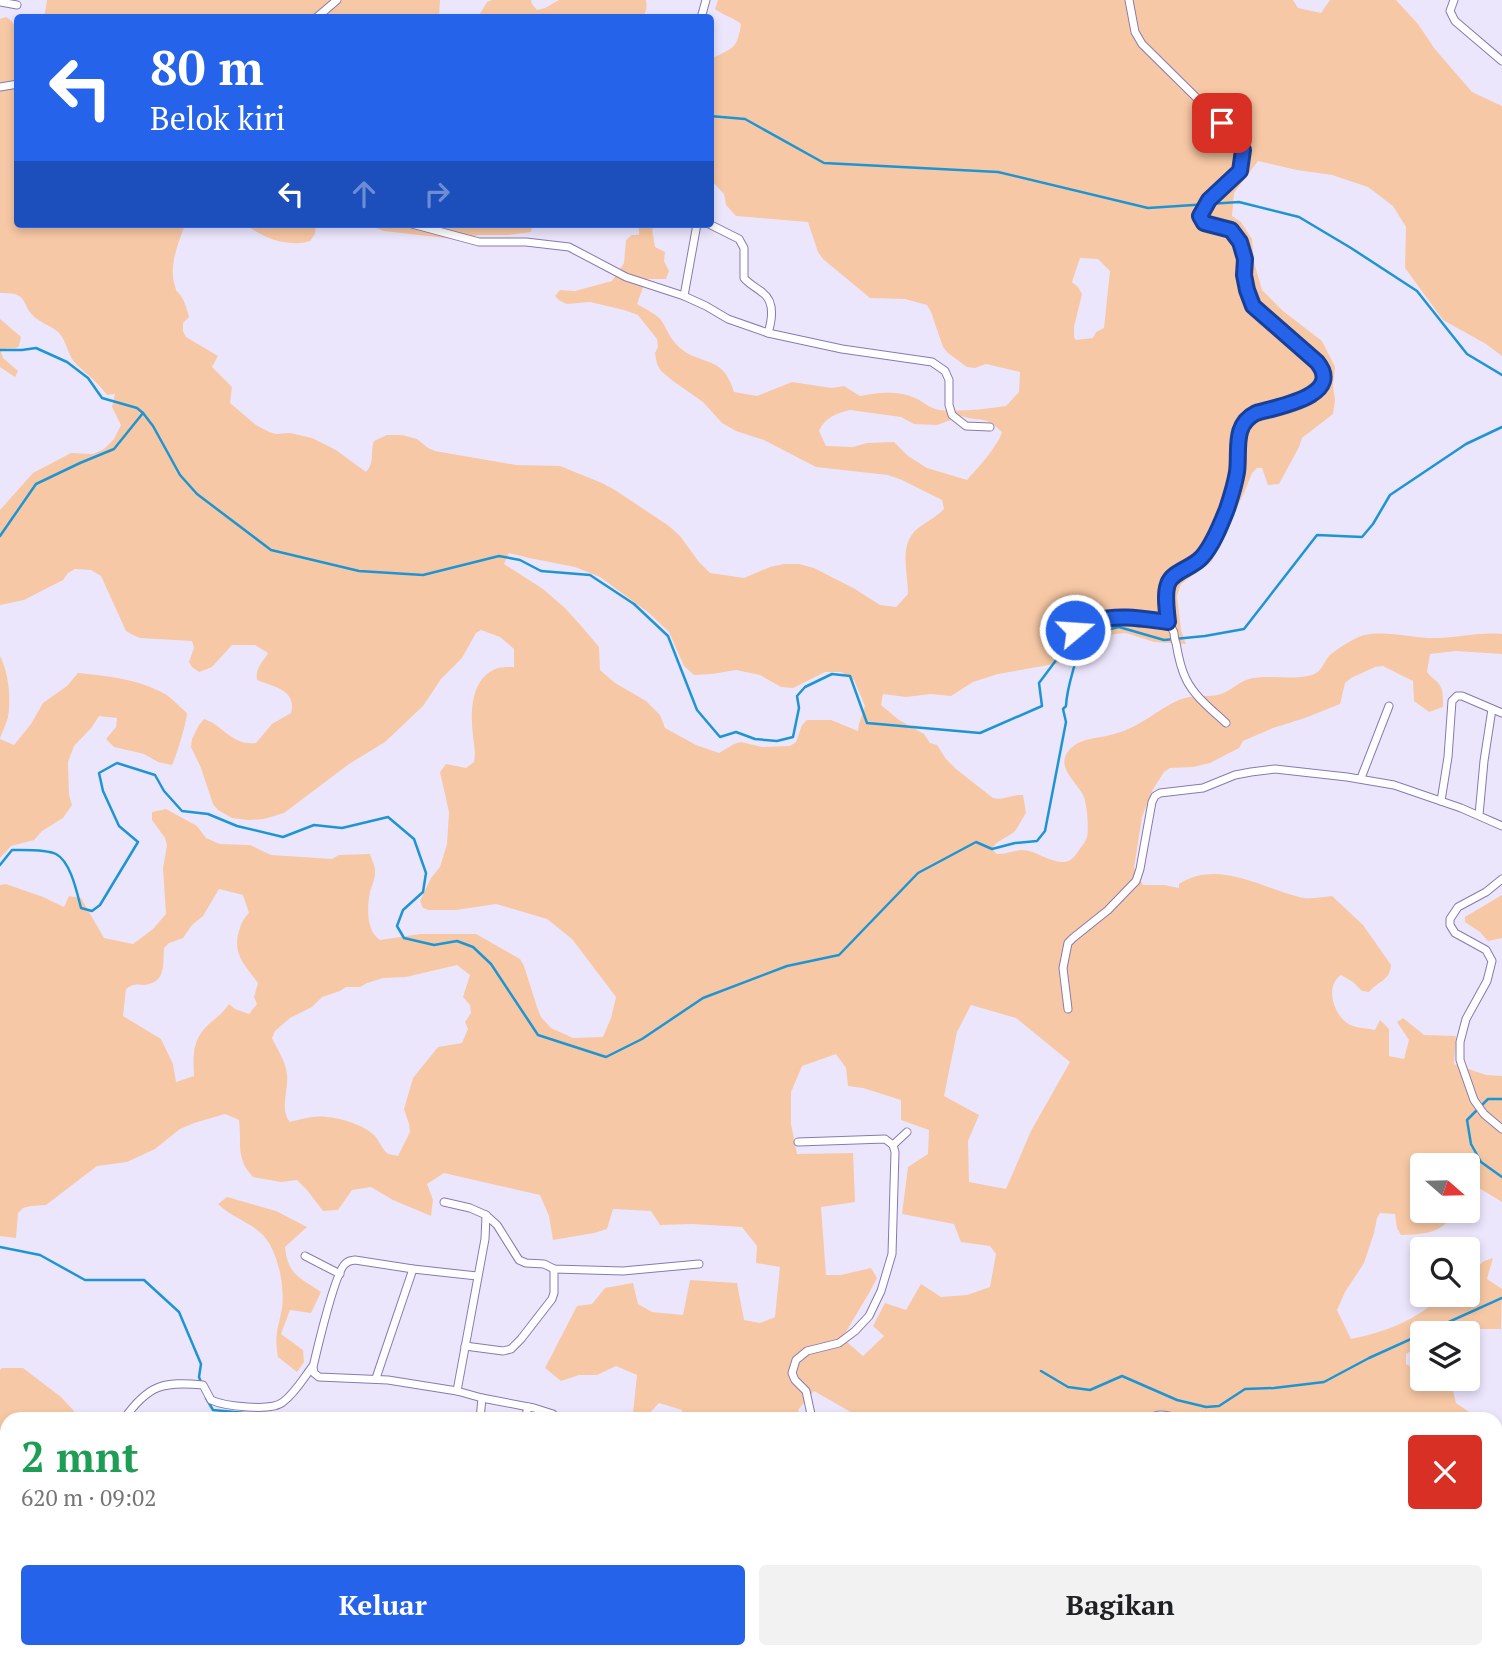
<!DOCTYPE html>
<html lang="id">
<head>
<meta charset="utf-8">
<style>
	:root { --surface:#fff; --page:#f2f2f2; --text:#202124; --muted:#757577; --accent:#2563eb }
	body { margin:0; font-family:"PT Serif",serif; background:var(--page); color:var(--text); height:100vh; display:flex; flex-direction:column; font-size:26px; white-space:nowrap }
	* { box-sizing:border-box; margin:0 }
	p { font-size:23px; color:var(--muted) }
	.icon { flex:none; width:38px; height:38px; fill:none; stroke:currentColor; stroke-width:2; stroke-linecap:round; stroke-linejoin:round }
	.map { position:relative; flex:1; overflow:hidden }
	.sheet { position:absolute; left:0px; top:1412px; width:1503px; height:247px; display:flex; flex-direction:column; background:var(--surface); border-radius:21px 21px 0 0; box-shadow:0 4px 10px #0003 }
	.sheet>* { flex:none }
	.banner { position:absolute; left:14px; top:14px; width:700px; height:214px; border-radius:7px; box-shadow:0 4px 10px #0003; background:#2563eb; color:#fff; overflow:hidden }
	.needle { width:46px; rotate:110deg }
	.controls { position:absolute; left:1410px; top:1153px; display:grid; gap:14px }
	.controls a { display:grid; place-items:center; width:70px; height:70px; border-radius:7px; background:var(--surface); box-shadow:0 4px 10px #0003; font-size:35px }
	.pin { position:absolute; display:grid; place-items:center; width:60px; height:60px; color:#fff; margin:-30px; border-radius:14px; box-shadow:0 4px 10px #0006 }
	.me { position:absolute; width:77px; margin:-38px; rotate:72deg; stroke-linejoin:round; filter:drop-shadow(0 0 5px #0008) }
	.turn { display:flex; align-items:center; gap:24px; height:147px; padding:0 21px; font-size:32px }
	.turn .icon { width:91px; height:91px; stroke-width:2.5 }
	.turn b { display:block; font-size:49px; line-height:60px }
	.lanes { display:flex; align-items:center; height:66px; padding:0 21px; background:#0003; justify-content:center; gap:35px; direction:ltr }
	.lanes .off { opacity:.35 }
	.round { display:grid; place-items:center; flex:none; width:74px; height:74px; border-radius:7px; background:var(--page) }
	.headline { display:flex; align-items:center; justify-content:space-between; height:119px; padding:0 21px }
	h1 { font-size:42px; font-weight:700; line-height:52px; color:#1e9e55 }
	.primary-button { display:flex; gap:14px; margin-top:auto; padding:14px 21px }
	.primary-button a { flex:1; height:80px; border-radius:7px; background:var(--accent); color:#fff; font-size:28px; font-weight:700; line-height:80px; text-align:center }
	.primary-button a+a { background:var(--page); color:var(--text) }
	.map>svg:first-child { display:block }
	.green { fill:#f7c8a5; fill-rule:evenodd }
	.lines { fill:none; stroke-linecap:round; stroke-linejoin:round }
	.stream { stroke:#1e95d3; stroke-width:2.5 }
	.street-casing { stroke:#8979ae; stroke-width:9 }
	.secondary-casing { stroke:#8979ae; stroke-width:11 }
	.street { stroke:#fff; stroke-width:7 }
	.secondary { stroke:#fff; stroke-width:10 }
	.route-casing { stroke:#184099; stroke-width:18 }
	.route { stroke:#2563eb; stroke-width:12 }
</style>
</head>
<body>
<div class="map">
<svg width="1502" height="1658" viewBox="0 0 1502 1658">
	<rect width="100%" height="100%" fill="#ece6fd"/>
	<!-- green -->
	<g class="green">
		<polygon points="47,0 440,0 439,18 44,18"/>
		<path d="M492,0H531L532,4L537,10L545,8L559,0H646C647,7 647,12 642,17H478L487,2Z"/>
		<path d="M718,0H1293L1298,8L1321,13L1330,0H1396L1418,24L1434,48L1472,92L1502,106V356L1486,344L1443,320L1405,268L1406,227L1393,206L1368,187L1332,175L1297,170L1258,161L1234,193L1232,216L1241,222L1252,239L1254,262L1262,290L1283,311L1322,341L1335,367L1333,386L1335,400L1333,414L1302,438L1299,447L1279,484L1268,485L1262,468H1257L1252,473L1244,493L1212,561L1181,584L1177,596L1181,630L1186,644L1154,642L1126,633L1088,637L1060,663L998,674L973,682L951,696L931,694L906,697L883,694L881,705L899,720L924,734L930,743L937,745L946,759L956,769L993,798C1004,801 1012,794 1023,795L1026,813C1021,820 1018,830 1011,834C1003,840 997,840 992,849L997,854C1006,854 1015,850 1023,850C1037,851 1049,862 1063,862C1071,862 1075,856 1079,850C1082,846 1086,841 1087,837C1089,828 1087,802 1083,795C1076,781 1054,766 1070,749C1082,737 1098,739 1114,734C1141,727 1156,710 1179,700C1192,694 1208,698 1221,694C1231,691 1238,682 1249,679C1269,674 1291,681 1312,675C1322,672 1323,663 1329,656C1335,650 1357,636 1365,635C1389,630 1414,639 1439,638C1460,637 1481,632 1502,634V654L1456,651L1430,654L1427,672C1429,675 1432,677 1435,680C1444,687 1443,696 1443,707L1429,712L1414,701L1413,681L1383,666L1375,667L1351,678L1345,683L1340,704L1305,718L1273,728L1243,741L1239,748L1210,763L1193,767L1170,768L1164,772L1152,791L1142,817L1134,868L1143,885H1164L1179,888V884C1216,859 1261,887 1299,897C1310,900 1320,897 1332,896L1363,925L1391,965C1390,981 1378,981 1369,992L1362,991L1353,982L1341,975C1325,986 1333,1013 1347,1023C1354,1028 1366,1028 1375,1030L1380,1020L1389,1029V1056L1404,1059L1409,1040L1397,1022L1403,1018L1424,1035L1456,1036L1454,1064L1486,1075L1502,1076V1202L1479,1188L1472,1189L1468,1194V1166H1423V1211H1456C1441,1234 1427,1234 1401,1235L1397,1228L1395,1214L1380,1213L1377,1218L1374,1233L1364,1263L1345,1292L1337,1310L1351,1339C1388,1331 1415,1321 1443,1295H1468V1275L1484,1261L1493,1258L1487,1279L1502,1289L1501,1329H1450L1442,1333L1423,1334V1344L1406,1354V1364L1423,1374V1379H1447L1451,1383L1456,1403L1479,1419H1369L1342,1414L1336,1419H960L956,1417L954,1419H863L814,1391L798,1410L803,1419H682V1410L659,1403L644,1419L633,1413L637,1375L616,1366L597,1375H579L561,1381L545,1368L577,1306L592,1304L605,1288L633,1283L638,1304L652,1312L683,1315L690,1280L737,1283L744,1320L760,1323L775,1317L780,1267L756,1263L757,1246L742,1227L692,1224L660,1225L651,1211L613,1209L607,1229L594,1233L553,1240L549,1216L540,1195L444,1173L427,1184L433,1200L431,1216L393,1200L371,1187L352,1190L338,1210L323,1211L307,1190L297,1180L281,1182L253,1177C235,1157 242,1145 239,1120L225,1114L194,1123L180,1129L155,1149L127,1162L97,1166L46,1205L31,1206L23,1208L18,1213L16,1238L0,1236V885L6,884L43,897L64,907L69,896L81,898L104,938L133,944L153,929L166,914L163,868L167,845L165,838L152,820V812L166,809L197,826L206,838L220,844L250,845L271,855L332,859L339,855L370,854C371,858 375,865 375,870C376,877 372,885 370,892C367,907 366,931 380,940L420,934H476L520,959L524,966L538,1010L541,1017L551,1028L573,1038L603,1037L611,1018L616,997L572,939L547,919L496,904L456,910H429L423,908L420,901L431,878L440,867L447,844L449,812L440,772L446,764L466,768L474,762C476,750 474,746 473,735C470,711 471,677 498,668C503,667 509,667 514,667V649L500,637L481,630L476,633L462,658L441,679L423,706L385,742L349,764L284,813L264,819L248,820L232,818L218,810L213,804L201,768L191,747L192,739L199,725L204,719C223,725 232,746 256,743L272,724L291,713C297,690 274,687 257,680C255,668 263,662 268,653L255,645H232L212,667L199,672L192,667L189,662L194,648L192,641L140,638L133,635L126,631L101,576L91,570L75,569L68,573L63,580L24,600L0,605V510L33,473L71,453L93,454L104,449L114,439L121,425L112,407L115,394L107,395C98,383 87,374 76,364C68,356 67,343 60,334C54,327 45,325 37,319C19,306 32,292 0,293V19L6,17C18,24 13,28 17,38L18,224H185C179,243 168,265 175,286C177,294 176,289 181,296C185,302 187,310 189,317L183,323V331L186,337L218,356L212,367L232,387L230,403L256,425L269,432L276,434L290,433L312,438L336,450L366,472C375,463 370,452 374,441L387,435H402L417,439L428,448L435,451L516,465L560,466L602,483L615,490L669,526L680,536L699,562L710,573L744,578L770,567L784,564H799L814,568L855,589L880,605L896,607L908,594C908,570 897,542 921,526C930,520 937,516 944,509L942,500L902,480L888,475L816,467L764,440L736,431L722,423L703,402L673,381L661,371L657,364L655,353L658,347L657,339L638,315L624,310L590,302L567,304L560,301L555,296L560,290L575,291L612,281L624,263L626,240L632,235H639V224H661L652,229L655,247L665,252L664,261L669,271L666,279H646L637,304C645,309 659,315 663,323C668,332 670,338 678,346C699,367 723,353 734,392L757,396L792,382L832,388L844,386L860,396C877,393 898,390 915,398C924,402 929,408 939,410C961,412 985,409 1006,406L1019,392L1020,372L986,364L975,368L967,367L948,353L943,347L931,312L927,305L905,299L870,298L823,259L818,252L808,222L736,216L726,205L724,194L711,180V57L713,58C734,47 737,49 741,24C733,17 724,16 715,9ZM1080,258L1098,259L1110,271L1104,328L1096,332L1093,338L1076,340L1074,337V327L1082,294L1078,287L1072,282ZM850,410L901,417L914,424L937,425L962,416C982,423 984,414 1002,432C998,446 977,469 967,480L927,468L908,456L894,442L867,443L853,447L826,446L819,431C824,418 837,413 850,410ZM509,553L529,558L575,567L600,577L649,613L669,632L684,666L694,675L712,674L736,670L760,675L781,687L793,688L825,672H841L854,680L865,706L859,724L858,731L831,720H807L802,725L796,742L790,746L762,747L741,742L734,744L719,753L696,745L665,728L660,715L646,701L615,683L600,670L599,647L583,628L565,608L543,589L504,564ZM219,889L243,895L249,913C244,918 242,922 240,928C231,953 244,964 258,983L254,997L257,1004L249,1014L235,1009L229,1004C223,1013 217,1017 209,1024C192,1040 193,1054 194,1076L176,1082L173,1064L161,1039L123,1016L126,989C137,981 140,987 149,984C166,980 163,962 164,948L169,943L183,938L192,925L203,916ZM457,965L470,975L463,997L470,1005L471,1013L465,1022L468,1029L462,1043L438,1047L413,1078L404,1109L409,1124L410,1132L398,1156L388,1154C382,1149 380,1142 375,1136C363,1123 329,1114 312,1117C305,1118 297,1120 290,1122C279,1109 289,1090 287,1074C286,1062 277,1049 272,1038L275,1031L290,1018L312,1007L322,997L340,991L346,987H360L367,983L383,978L406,977ZM971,1005L1016,1018L1070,1062L1031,1131L1006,1189L969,1182L968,1141L979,1115L944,1096L957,1032ZM836,1054L846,1068L848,1086L863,1088L901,1100V1120L929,1130L928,1154L908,1167L902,1214L954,1224L961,1242L990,1246L996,1254L990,1287L967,1295L941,1297L921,1284L906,1310L885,1303L873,1326L884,1336L863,1356L841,1337L844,1335L869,1293L877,1278L871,1268L841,1275H826L821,1207L855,1202L853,1153L797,1154L791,1124V1092L802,1066Z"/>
		<path d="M246,224H316L315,234L310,241C290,248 261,238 246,224Z"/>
		<polygon points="365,224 533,224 531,232 508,235 479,235 453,239 384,231"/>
		<polygon points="0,319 21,337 19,346 16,348 0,349 3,358 18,371 15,377 0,367"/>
		<path d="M0,656C9,673 11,699 8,717C6,724 3,731 0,738Z"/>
		<path d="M78,673C108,676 138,679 165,694C173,699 180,707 187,713C187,721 176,758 172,765L158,762L144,754L114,747L106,739L116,727L117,718L99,716L92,727L74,746L68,762L69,795L72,805L63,818L42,831L34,840L11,846L0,858V739L14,745L31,724L43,703L67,686Z"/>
		<polygon points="1502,895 1502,938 1488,941 1480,932 1465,922 1465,917"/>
		<path d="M227,1197L276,1211L307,1227L285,1247C288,1275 299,1277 321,1292L311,1313L290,1310L281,1334L303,1350L304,1362L297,1372L278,1357C274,1334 278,1330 282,1308C285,1287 278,1251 263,1235C250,1222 231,1217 218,1204Z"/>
		<polygon points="2,1368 23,1368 61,1397 74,1411 69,1419 7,1419 7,1476 1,1485 0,1485 0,1370"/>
		<polygon points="1496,1538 1502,1540 1502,1635 1496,1635"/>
		<polygon points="585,1652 791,1652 792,1658 581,1658"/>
		<polygon points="826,1652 910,1652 912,1658 827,1658"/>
		<polygon points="1049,1652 1294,1652 1293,1658 1049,1658"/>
	</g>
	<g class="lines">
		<!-- stream -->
		<g class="stream">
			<polyline points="710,116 745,119 824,163 998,172 1148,208 1239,202 1299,217 1351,248 1417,291 1467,354 1502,375"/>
			<polyline points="0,350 22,350 36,348 67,362 88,378 102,398 137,408 143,413"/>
			<polyline points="0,536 36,484 80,463 114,449 143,413 153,426 180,475 197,494 271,550 359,571 423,575 499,556 520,560 541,571 590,575 634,604 668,636 697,710 720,737 736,732 755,739 777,741 793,737 799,708 797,696 805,687 832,674 850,676 867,723 980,733 1042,706 1039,683 1057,659 1080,636 1119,627 1164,640 1205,636 1244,629 1317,535 1362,537 1373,524 1390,495 1466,444 1502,427"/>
			<path d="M0,865L12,850C24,850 46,849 56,854C71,862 77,893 81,908L92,911L100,905L138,842L119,826L103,791L99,773L117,763L155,775L164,791L182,811L208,814L237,826L283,837L314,825L342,828L388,817L414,839L426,873L423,892L403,910L397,926L404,938L434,945L457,941L473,947L491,964L538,1035L606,1057L642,1039L703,998L787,966L839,955L918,873L976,842L992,849L1015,843L1037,841L1045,831L1066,722L1063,709L1066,706C1067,682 1078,662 1080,638"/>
			<polyline points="1502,1099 1488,1099 1467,1120 1471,1144 1481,1162 1502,1177"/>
			<polyline points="0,1247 40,1255 85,1280 144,1280 179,1312 201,1364 199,1377 202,1385"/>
			<polyline points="1041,1371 1068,1387 1090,1390 1122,1376 1177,1400 1206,1407 1219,1406 1245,1389 1274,1388 1324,1382 1369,1358 1502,1298"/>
			<polyline points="206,1398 213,1410 278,1416 282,1419"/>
			<polyline points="1035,1652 1044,1658"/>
		</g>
		<defs>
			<g id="street">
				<path d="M1129,0L1135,32L1142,44L1222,123L1243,150L1240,171L1209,200L1200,216L1204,223L1231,230L1240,242L1245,259L1244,275L1247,290L1253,306L1317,362L1324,374C1321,410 1269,400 1249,417C1233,431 1240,454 1237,472C1234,484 1231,497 1227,508C1221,525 1209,553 1195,564C1187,570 1174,572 1169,581C1165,589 1165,615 1169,623C1170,627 1173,629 1174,633C1174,634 1175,642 1176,643C1178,655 1181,669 1186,679C1194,696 1212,710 1226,723"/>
				<polyline points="1454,0 1450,11 1455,21 1502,61"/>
				<polyline points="0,2 17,5"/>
				<polyline points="316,18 337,0"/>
				<polyline points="701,18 706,0"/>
				<polyline points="0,87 18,84"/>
				<polyline points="412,224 479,242 526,242 569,247 626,277 684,296 706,306 728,319 768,333 842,349 932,362 945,371 949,380 949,405 952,415 966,426 990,427"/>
				<path d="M709,224L739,239L744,248V278C750,285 756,287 763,293C775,302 772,320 768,333"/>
				<polyline points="684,296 697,224"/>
				<path d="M1075,630C1082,627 1088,623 1095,621C1119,614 1144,619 1168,622"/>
				<polyline points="1361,778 1389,706"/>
				<polyline points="1441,801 1448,757 1452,701 1457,696 1462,696 1502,713"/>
				<polyline points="1479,815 1484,761 1492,709"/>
				<polyline points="1502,879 1486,892 1458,907 1450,919 1450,925 1455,933 1486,950 1492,961 1487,981 1466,1019 1460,1042 1460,1060 1474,1100 1484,1114 1502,1129"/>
				<polyline points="1068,1009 1063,968 1068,943 1073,938 1108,910 1136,881 1140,869 1152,802 1155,796 1160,793 1203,788 1235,775 1251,772 1275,769 1347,777 1394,785 1461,808 1502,826"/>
				<polyline points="798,1142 885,1139 893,1145"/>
				<polyline points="444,1202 470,1208 486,1215"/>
				<polyline points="305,1256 340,1274"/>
				<path d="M477,1276L413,1269L355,1260C350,1261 349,1260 345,1264C335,1273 317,1350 313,1367L314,1373L319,1377L388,1380L457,1391L482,1398L480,1419"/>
				<polyline points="465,1346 503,1351 511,1349 521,1339 552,1299 554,1293 554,1269"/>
				<polyline points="376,1378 413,1269"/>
				<polyline points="457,1391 485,1239 486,1215 497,1225 519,1260 526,1263 544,1264 554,1269 623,1271 699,1264"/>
				<polyline points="482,1398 534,1408 553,1414"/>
				<path d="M124,1419C148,1385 163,1381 203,1385L211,1400C224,1406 271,1412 283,1402C295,1393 303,1379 312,1367"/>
				<polyline points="525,1419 528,1407"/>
				<polyline points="812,1419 806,1391 795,1380 792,1373 796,1360 807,1351 839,1343 855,1331 869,1316 881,1291 892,1254 895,1152 893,1145 907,1132"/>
				<path d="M1149,1419C1159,1412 1168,1416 1180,1419"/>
				<polyline points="1496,1501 1502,1503"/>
				<polyline points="0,1533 7,1526"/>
				<polyline points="0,1575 7,1578"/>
				<polyline points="0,1615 7,1609"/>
				<polyline points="108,1652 123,1658"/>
				<polyline points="1278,1652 1299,1658"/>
				<polyline points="1403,1652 1406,1658"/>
			</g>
			<g id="secondary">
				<polyline points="528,1652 531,1658"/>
				<polyline points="452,1658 457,1652"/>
			</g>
		</defs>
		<!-- street casing -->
		<use href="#street" class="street-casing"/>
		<!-- secondary casing -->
		<use href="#secondary" class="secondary-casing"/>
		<!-- street -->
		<use href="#street" class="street"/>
		<!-- secondary -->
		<use href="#secondary" class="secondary"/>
	</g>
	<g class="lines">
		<defs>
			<path id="route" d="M1075,630C1082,627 1088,623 1095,621C1119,614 1144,619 1168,622C1167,610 1164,595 1168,584C1172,571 1193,568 1202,557C1213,545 1221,524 1227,509C1231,497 1235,484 1237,472C1240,450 1232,425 1256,413C1276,407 1345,396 1317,362L1253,306L1247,290L1244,275L1245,259L1240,242L1231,230L1204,223L1200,216L1209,200L1240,171L1243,150L1222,123"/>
		</defs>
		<!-- route casing -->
		<use href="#route" class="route-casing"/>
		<!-- route -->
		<use href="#route" class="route"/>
	</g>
</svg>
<div class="controls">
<a><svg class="needle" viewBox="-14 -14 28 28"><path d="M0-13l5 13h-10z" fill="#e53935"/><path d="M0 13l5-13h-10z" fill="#757577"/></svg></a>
<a><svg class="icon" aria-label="search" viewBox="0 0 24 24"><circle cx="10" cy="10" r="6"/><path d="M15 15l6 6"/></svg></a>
<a><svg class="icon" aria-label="layers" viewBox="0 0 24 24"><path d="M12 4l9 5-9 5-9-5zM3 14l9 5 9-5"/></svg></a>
</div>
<div class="pin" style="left:1222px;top:123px;background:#d93025"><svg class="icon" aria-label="arrive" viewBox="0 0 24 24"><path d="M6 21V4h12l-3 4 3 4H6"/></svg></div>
<svg class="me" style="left:1075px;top:630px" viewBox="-20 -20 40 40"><circle r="17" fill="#2563eb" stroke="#fff" stroke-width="3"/><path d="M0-11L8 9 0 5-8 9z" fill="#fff"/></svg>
<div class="banner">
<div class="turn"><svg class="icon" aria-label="left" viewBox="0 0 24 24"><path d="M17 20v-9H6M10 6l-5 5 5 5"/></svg><div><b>80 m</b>Belok kiri</div></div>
<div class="lanes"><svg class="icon" aria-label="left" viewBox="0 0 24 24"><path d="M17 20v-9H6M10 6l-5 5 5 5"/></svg><svg class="icon off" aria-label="ahead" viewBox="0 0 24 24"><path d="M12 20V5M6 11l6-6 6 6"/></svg><svg class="icon off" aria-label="right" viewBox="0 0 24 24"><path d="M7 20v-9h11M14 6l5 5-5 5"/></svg></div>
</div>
<section class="sheet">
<div class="headline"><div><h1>2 mnt</h1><p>620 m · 09:02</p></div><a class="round" style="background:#d93025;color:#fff"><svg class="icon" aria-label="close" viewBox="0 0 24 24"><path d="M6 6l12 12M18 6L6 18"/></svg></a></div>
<div class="primary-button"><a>Keluar</a><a>Bagikan</a></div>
</section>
</div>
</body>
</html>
